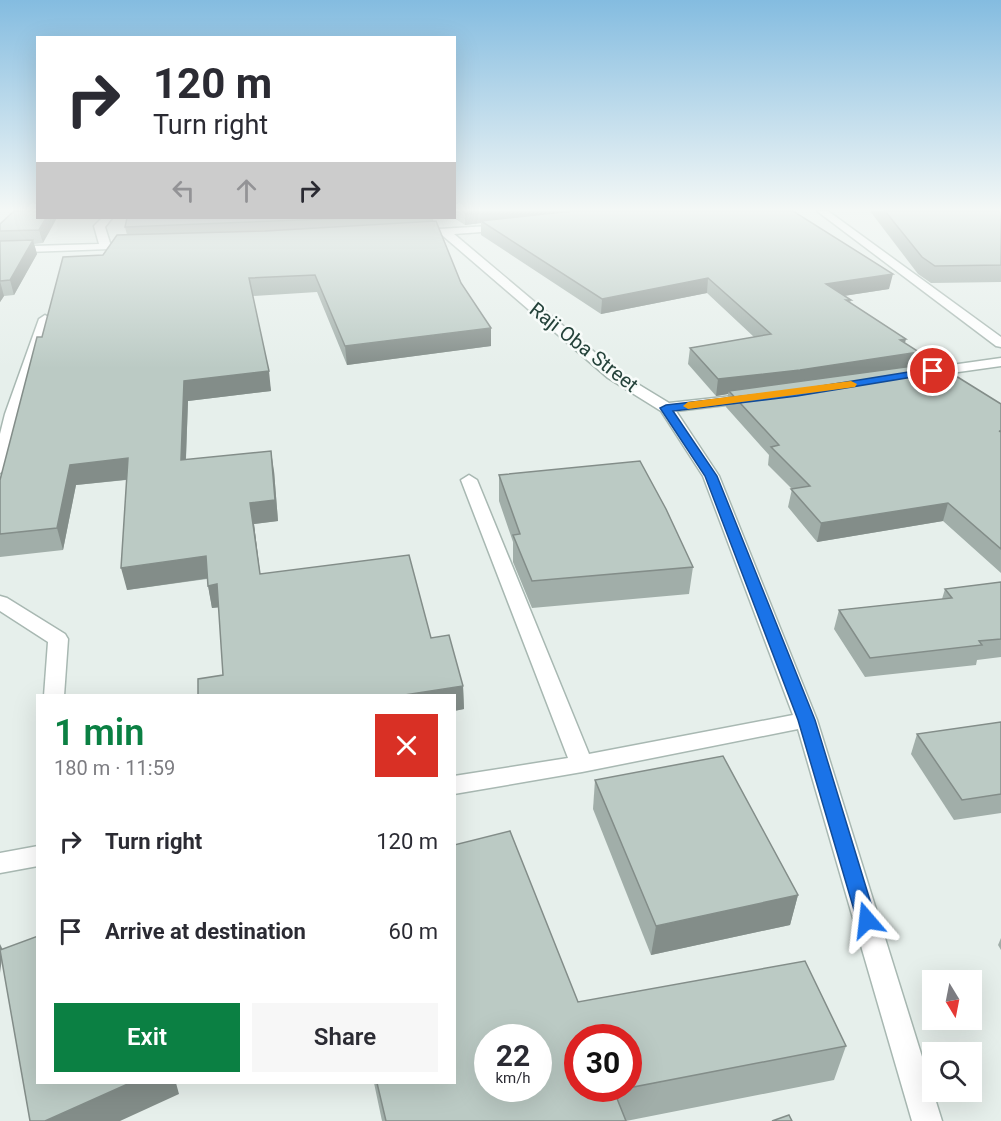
<!DOCTYPE html>
<html lang="en">
<head>
<meta charset="utf-8">
<style>
	:root { --surface:#fff; --page:#f7f7f7; --text:#2b2b33; --muted:#7c7c81; --accent:#0b8043 }
	body { margin:0; font-family:Roboto,sans-serif; background:var(--page); color:var(--text); height:100vh; display:flex; flex-direction:column; font-size:22px; white-space:nowrap }
	* { box-sizing:border-box; margin:0 }
	p { font-size:20px; color:var(--muted) }
	.icon { flex:none; width:33px; height:33px; fill:none; stroke:currentColor; stroke-width:2; stroke-linecap:round; stroke-linejoin:round }
	.map { position:relative; flex:1; overflow:hidden }
	.sheet { position:absolute; left:36px; top:694px; width:420px; height:390px; display:flex; flex-direction:column; background:var(--surface); border-radius:0px; box-shadow:0 6px 24px #0002 }
	.sheet>* { flex:none }
	.hud { position:absolute; left:36px; top:36px; width:420px; height:183px; border-radius:0px; box-shadow:0 6px 24px #0002; background:#fff; color:var(--text); overflow:hidden }
	.needle { width:39px; rotate:170deg }
	.tools { position:absolute; left:922px; top:970px; display:grid; gap:12px }
	.tools a { display:grid; place-items:center; width:60px; height:60px; border-radius:0px; background:var(--surface); box-shadow:0 6px 24px #0002; font-size:30px }
	.speed { position:absolute; left:474px; top:1024px; display:flex; gap:12px; font-size:30px; font-weight:700; text-align:center }
	.speed>* { display:grid; place-content:center; width:78px; height:78px; border-radius:50%; background:var(--surface); box-shadow:0 6px 24px #0002; line-height:1 }
	.speed small { font-size:15px; font-weight:400 }
	.speed .limit { border:9px solid #d22; background:#fff; color:#111 }
	.pin { position:absolute; display:grid; place-items:center; width:51px; height:51px; color:#fff; margin:-26px; border:3px solid #fff; border-radius:50%; box-shadow:0 2px 6px #0007 }
	.me { position:absolute; width:66px; margin:-33px; rotate:343deg; stroke-linejoin:round; filter:drop-shadow(0 0 4px #0008) }
	.turn { display:flex; align-items:center; gap:21px; height:126px; padding:0 18px; font-size:27px }
	.turn .icon { width:78px; height:78px; stroke-width:2.5 }
	.turn b { display:block; font-size:42px; line-height:51px }
	.lanes { display:flex; align-items:center; height:57px; padding:0 18px; background:#0003; justify-content:center; gap:30px; direction:ltr }
	.lanes .off { opacity:.35 }
	.round { display:grid; place-items:center; flex:none; width:63px; height:63px; border-radius:0px; background:var(--page) }
	.summary { display:flex; align-items:center; justify-content:space-between; height:102px; padding:0 18px }
	h1 { font-size:36px; font-weight:600; line-height:45px; color:var(--accent) }
	.cta { display:flex; gap:12px; margin-top:auto; padding:12px 18px }
	.cta a { flex:1; height:69px; border-radius:0px; background:var(--accent); color:#fff; font-size:24px; font-weight:600; line-height:69px; text-align:center }
	.cta a+a { background:var(--page); color:var(--text) }
	ul { padding:0; list-style:none }
	li { display:flex; align-items:center; gap:18px; height:90px; padding:0 18px }
	li div { flex:1 }
	li b { display:block; font-size:22px }
	li em { font-style:normal }
	.map>svg:first-child { display:block }
	.lines { fill:none; stroke-linecap:round; stroke-linejoin:round }
	.minor-casing { stroke:#a8b8b2; stroke-width:3 }
	.minor { fill:#fff; fill-rule:evenodd }
	.wall { fill:#a1aea9; fill-rule:evenodd }
	.shaded-wall { fill:#838d89 }
	.building { fill:#bbcac4; stroke:#838d89; stroke-width:1.5; fill-rule:evenodd }
	.route { fill:#1a73e8; stroke:#114b97; stroke-width:1.5 }
	.slow { fill:#f59e0b }
	.labels { text-anchor:middle; dominant-baseline:central; stroke-width:5; stroke-linejoin:round; paint-order:stroke }
	.street-label { font-size:20px; fill:#24423a; stroke:#f7fbf9 }
</style>
</head>
<body>
<div class="map">
<svg width="1001" height="1121" viewBox="0 0 1001 1121">
	<rect width="100%" height="100%" fill="#e6efeb"/>
	<g class="lines">
		<defs>
			<g id="minor">
				<polygon points="817,211 828,211 1001,337 1001,347 996,346"/>
				<polygon points="102,218 112,218 105,227 110,243 137,244 137,248 0,253 0,247 99,244 94,226"/>
				<polygon points="505,225 510,228 509,230 454,234 618,372 669,403 751,394 758,398 751,402 676,411 719,476 817,720 942,1121 912,1121 798,729 582,772 454,794 454,776 568,758 461,480 469,475 477,480 589,754 793,715 703,476 661,411 608,378 442,235 434,232 439,229"/>
				<polygon points="45,315 51,319 19,414 8,468 0,473 0,434 5,414 39,319"/>
				<polygon points="1001,358 1001,366 923,377 916,373 923,369"/>
				<polygon points="0,596 7,598 65,634 68,639 64,696 44,696 48,642 0,611"/>
				<polygon points="38,846 38,866 0,873 0,853"/>
			</g>
		</defs>
		<!-- minor casing -->
		<use href="#minor" class="minor-casing"/>
		<!-- minor -->
		<use href="#minor" class="minor"/>
	</g>
	<!-- wall -->
	<g class="wall">
		<polygon points="38,211 43,243 34,244 37,254 14,295 4,296 0,302 0,224"/>
		<polygon points="454,211 793,211 889,289 844,296 851,300 850,303 905,343 916,365 1001,404 1001,573 943,521 817,542 788,507 792,489 768,465 769,455 726,407 728,394 716,396 688,364 690,348 754,337 707,293 601,314 481,235 481,223 465,225 454,218"/>
		<polygon points="870,211 1001,211 1001,282 931,283 918,274"/>
		<polygon points="127,218 433,218 433,222 461,283 491,346 347,365 317,292 253,296 271,391 188,401 186,459 274,471 278,521 254,524 260,574 431,638 463,686 464,709 454,711 454,696 223,675 219,607 212,608 207,579 127,590 126,480 76,485 63,550 0,557 0,480 42,337 103,255 127,235 125,227"/>
		<polygon points="499,475 693,567 689,594 532,608 513,562 513,542 499,501"/>
		<polygon points="1001,582 1001,657 977,660 976,665 865,677 834,629 839,610 942,599 945,589"/>
		<polygon points="1001,722 1001,813 954,820 911,754 917,734"/>
		<polygon points="595,780 798,895 790,925 651,955 593,809"/>
		<polygon points="1001,938 1001,950 998,945"/>
		<path d="M578,1002L846,1046L834,1080L626,1121H382L374,1083H454ZM628,1038V1089H578Z"/>
	</g>
	<!-- shaded-wall -->
	<g class="shaded-wall">
		<polygon points="474,211 598,211 481,221 481,223 465,225 465,212"/>
		<polygon points="46,218 57,218 43,243 39,230"/>
		<polygon points="33,240 37,254 14,295 10,280"/>
		<polygon points="893,274 889,289 823,299 826,284"/>
		<polygon points="708,278 707,293 601,314 602,299"/>
		<polygon points="0,281 4,296 0,302"/>
		<polygon points="491,328 491,346 347,365 345,346"/>
		<polygon points="906,339 902,355 919,352 915,369 729,391 728,394 716,396 718,379"/>
		<polygon points="269,371 271,391 188,401 185,481 181,460 184,381"/>
		<polygon points="271,451 274,471 278,521 254,524 263,597 250,503"/>
		<polygon points="128,458 133,479 76,485 63,550 57,528 70,465"/>
		<polygon points="948,503 943,521 817,542 821,523"/>
		<polygon points="206,556 210,578 127,590 121,568"/>
		<polygon points="217,584 222,607 212,608 208,586"/>
		<polygon points="463,686 464,709 454,711 454,696 398,696"/>
		<polygon points="798,895 790,925 651,955 656,926"/>
		<polygon points="0,944 3,950 0,973"/>
		<polygon points="130,1083 176,1083 179,1094 120,1121 45,1121"/>
	</g>
	<!-- building -->
	<g class="building">
		<polygon points="14,211 38,211 38,218 46,218 39,230 0,231 0,224"/>
		<polygon points="573,211 793,211 893,274 826,284 851,300 846,300 906,339 900,340 919,352 800,370 718,379 690,348 771,334 708,278 602,299 481,221"/>
		<polygon points="885,211 1001,211 1001,265 935,266 922,257"/>
		<polygon points="127,218 351,218 125,227"/>
		<polygon points="436,221 461,283 491,328 345,346 315,275 249,278 269,371 184,381 181,460 271,451 275,500 250,503 260,574 409,555 431,638 449,635 463,686 398,696 198,696 198,679 223,675 217,584 208,586 206,556 121,568 128,458 70,465 57,528 0,534 0,480 37,337 42,337 63,257 103,255 117,235 265,231"/>
		<polygon points="33,240 10,280 0,281 0,241"/>
		<polygon points="935,363 1001,404 1001,431 999,431 1001,432 1001,549 948,503 821,523 791,489 810,486 771,447 779,445 729,391"/>
		<polygon points="640,461 666,509 693,567 532,581 513,535 520,534 499,475"/>
		<polygon points="1001,582 1001,639 979,641 982,645 870,658 839,610 952,598 945,589"/>
		<polygon points="1001,722 1001,794 962,800 917,734"/>
		<polygon points="723,756 798,895 656,926 595,780"/>
		<path d="M510,831L578,1002L805,961L846,1046L628,1088V1038H578V1089H622L614,1091L626,1121H386L377,1083H454V845ZM488,1038H538V1089H488Z"/>
		<polygon points="38,936 38,1083 130,1083 45,1121 30,1121 0,950"/>
		<polygon points="789,1115 792,1121 772,1121"/>
	</g>
	<!-- sky -->
	<linearGradient id="sky" x2="0" y2="1"><stop stop-color="#84bce0"/><stop offset="0.57" stop-color="#f4f8f6"/><stop offset="1" stop-color="#f4f8f6" stop-opacity="0"/></linearGradient>
	<rect width="1001" height="368" fill="url(#sky)"/>
	<!-- route -->
	<polygon class="route" points="933,368 939,371 937,373 797,396 673,411 717,476 815,720 876,920 873,926 867,929 860,926 857,920 798,720 705,476 660,408 666,405 797,390"/>
	<!-- slow -->
	<polygon class="slow" points="851,381 857,384 855,387 688,409 683,406 688,402"/>
	<g class="labels">
		<!-- street labels -->
		<g class="street-label">
			<text transform="translate(584 347) rotate(38)">Raji Oba Street</text>
		</g>
	</g>
</svg>
<div class="tools">
<a><svg class="needle" viewBox="-14 -14 28 28"><path d="M0-13l5 13h-10z" fill="#e53935"/><path d="M0 13l5-13h-10z" fill="#7c7c81"/></svg></a>
<a><svg class="icon" aria-label="search" viewBox="0 0 24 24"><circle cx="10" cy="10" r="6"/><path d="M15 15l6 6"/></svg></a>
</div>
<div class="speed"><div>22<small>km/h</small></div><div class="limit">30</div></div>
<div class="pin" style="left:933px;top:371px;background:#d93025"><svg class="icon" aria-label="arrive" viewBox="0 0 24 24"><path d="M6 21V4h12l-3 4 3 4H6"/></svg></div>
<svg class="me" style="left:867px;top:920px" viewBox="-20 -20 40 40"><path d="M0-17L14 15 0 8-14 15z" fill="#1a73e8" stroke="#fff" stroke-width="4"/></svg>
<div class="hud">
<div class="turn"><svg class="icon" aria-label="right" viewBox="0 0 24 24"><path d="M7 20v-9h11M14 6l5 5-5 5"/></svg><div><b>120 m</b>Turn right</div></div>
<div class="lanes"><svg class="icon off" aria-label="left" viewBox="0 0 24 24"><path d="M17 20v-9H6M10 6l-5 5 5 5"/></svg><svg class="icon off" aria-label="ahead" viewBox="0 0 24 24"><path d="M12 20V5M6 11l6-6 6 6"/></svg><svg class="icon" aria-label="right" viewBox="0 0 24 24"><path d="M7 20v-9h11M14 6l5 5-5 5"/></svg></div>
</div>
<section class="sheet">
<div class="summary"><div><h1>1 min</h1><p>180 m · 11:59</p></div><a class="round" style="background:#d93025;color:#fff"><svg class="icon" aria-label="close" viewBox="0 0 24 24"><path d="M6 6l12 12M18 6L6 18"/></svg></a></div>
<ul>
<li><svg class="icon" aria-label="right" viewBox="0 0 24 24"><path d="M7 20v-9h11M14 6l5 5-5 5"/></svg><div><b>Turn right</b></div><em>120 m</em></li>
<li><svg class="icon" aria-label="arrive" viewBox="0 0 24 24"><path d="M6 21V4h12l-3 4 3 4H6"/></svg><div><b>Arrive at destination</b></div><em>60 m</em></li>
</ul>
<div class="cta"><a>Exit</a><a>Share</a></div>
</section>
</div>
</body>
</html>
